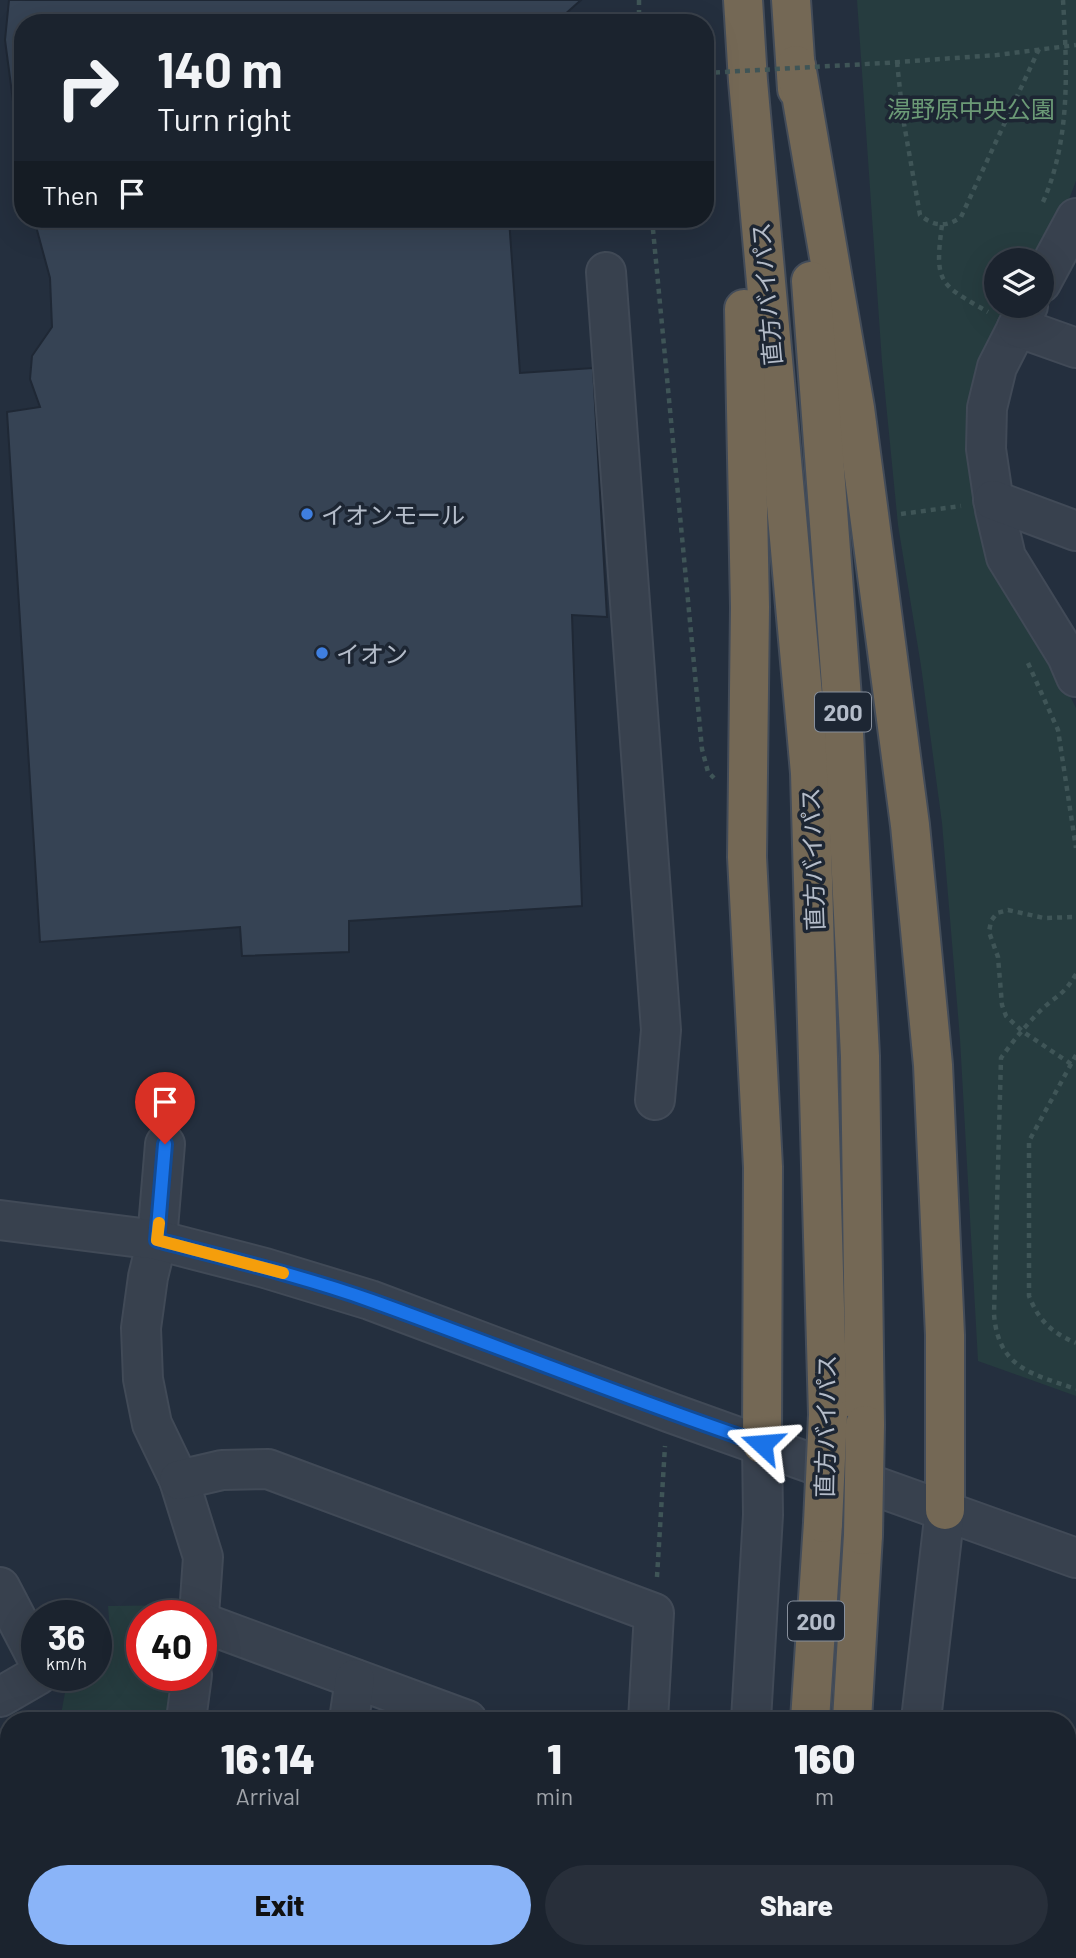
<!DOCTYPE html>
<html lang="en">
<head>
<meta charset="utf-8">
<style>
	:root { --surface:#1b232e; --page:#282f3a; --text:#f1f3f6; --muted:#a0a4aa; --line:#39404a; --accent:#8ab4f8 }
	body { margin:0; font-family:Barlow,"Noto Sans JP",sans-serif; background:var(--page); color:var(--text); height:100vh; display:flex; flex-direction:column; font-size:26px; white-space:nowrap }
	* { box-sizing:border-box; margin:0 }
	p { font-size:23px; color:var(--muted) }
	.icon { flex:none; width:38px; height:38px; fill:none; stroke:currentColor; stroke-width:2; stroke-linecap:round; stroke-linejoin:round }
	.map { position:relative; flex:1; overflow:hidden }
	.side { position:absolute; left:0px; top:1712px; width:1076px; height:247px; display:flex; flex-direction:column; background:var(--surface); border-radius:28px 28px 0 0; box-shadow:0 7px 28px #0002,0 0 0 2px var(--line) }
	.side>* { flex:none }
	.guide { position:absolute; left:14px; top:14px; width:700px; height:214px; border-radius:28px; box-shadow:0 7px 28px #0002,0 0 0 2px var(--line); background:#1b232e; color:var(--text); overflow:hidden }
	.fabs { position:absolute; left:984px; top:248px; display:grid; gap:14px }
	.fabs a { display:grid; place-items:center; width:70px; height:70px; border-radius:50%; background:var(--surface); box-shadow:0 7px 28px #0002,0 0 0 2px var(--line); font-size:35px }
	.speed { position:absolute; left:21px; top:1600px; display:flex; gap:14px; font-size:35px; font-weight:700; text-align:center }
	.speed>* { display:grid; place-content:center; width:91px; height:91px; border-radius:50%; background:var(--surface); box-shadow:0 7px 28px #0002,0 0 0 2px var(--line); line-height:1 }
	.speed small { font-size:18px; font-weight:400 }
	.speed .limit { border:10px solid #d22; background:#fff; color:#111 }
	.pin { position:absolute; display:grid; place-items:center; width:60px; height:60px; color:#fff; margin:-72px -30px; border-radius:50% 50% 50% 0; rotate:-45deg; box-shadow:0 0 7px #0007 }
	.pin .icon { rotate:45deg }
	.me { position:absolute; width:77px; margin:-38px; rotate:289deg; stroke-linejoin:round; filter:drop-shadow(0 0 5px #0008) }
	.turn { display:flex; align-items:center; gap:24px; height:147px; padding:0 28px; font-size:32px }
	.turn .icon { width:91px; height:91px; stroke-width:2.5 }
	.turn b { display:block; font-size:49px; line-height:60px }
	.then { display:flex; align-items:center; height:66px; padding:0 28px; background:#0003; gap:14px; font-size:26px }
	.eta { display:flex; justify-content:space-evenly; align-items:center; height:119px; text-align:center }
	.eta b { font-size:42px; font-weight:800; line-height:49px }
	.action { display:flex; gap:14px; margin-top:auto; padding:14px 28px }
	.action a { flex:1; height:80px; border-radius:42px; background:var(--accent); color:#111; font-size:28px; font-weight:800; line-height:80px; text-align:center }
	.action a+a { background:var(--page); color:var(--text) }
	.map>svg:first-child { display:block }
	.green { fill:#263c3f }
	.building { fill:#364354; stroke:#1f2835; stroke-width:2 }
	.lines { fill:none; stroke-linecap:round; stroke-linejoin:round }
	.minor-casing { stroke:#414a57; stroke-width:42 }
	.highway-casing { stroke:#434c59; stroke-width:42 }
	.path { stroke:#3f5557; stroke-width:4.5; stroke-dasharray:5 5; stroke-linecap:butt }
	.minor { stroke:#38414e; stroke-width:38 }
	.highway { stroke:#746855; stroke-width:38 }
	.highway-bridge-casing { stroke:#434c59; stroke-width:42; stroke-linecap:butt }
	.path-bridge { stroke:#3f5557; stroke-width:4.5; stroke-dasharray:5 5; stroke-linecap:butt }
	.highway-bridge { stroke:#746855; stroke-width:38 }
	.route-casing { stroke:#114b97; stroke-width:18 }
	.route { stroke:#1a73e8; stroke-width:12 }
	.slow { stroke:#f59e0b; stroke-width:12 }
	.shop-dot { fill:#3f7fe0; stroke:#1d2633; stroke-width:2.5 }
	.labels { text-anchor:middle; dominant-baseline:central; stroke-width:7; stroke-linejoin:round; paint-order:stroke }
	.shield { fill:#1d2633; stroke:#878f9c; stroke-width:2 }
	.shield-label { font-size:23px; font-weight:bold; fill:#b4bcc9 }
	.park-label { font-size:24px; fill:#6b9a76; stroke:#1d2633 }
	.street-label { font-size:24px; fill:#b4bcc9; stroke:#1d2633 }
	.poi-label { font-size:24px; fill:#b4bcc9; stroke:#1d2633; text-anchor:start }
</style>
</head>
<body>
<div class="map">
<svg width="1076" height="1958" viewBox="0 0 1076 1958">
	<rect width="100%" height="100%" fill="#242f3e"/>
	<!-- green -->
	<g class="green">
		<polygon points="857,0 1076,0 1076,181 1068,202 1036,261 996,261 996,306 1010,306 976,390 1053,662 1076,708 1076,1396 978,1361 960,1039 942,823 921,666 898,525 882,362"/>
		<polygon points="180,1605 182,1615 142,1615 142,1675 179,1675 172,1720 60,1720 66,1687 85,1675 96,1675 96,1667 112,1657 108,1606"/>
	</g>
	<!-- building -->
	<g class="building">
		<polygon points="9,0 581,0 563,16 485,23 23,23 23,177 5,40"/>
		<polygon points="34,219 509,219 520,373 593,368 607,617 572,615 582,906 349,921 349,952 242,956 240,927 40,942 7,412 40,407 30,379 32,356 52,327 50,278"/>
	</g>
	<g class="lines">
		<defs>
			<g id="minor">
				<polyline points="606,272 661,1030 655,1100"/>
				<polyline points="1041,283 1076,218"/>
				<polyline points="1028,306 997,367 987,408 986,449 995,510 1006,557 1067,656 1076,677"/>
				<polyline points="1017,327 1076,348"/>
				<polyline points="993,500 1076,531"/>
				<polyline points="165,1144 157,1240 148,1277 141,1328 143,1379 152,1424 179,1480 203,1557 199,1615"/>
				<polyline points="0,1220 157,1240 265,1268 370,1300 671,1413 1076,1558"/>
				<polyline points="179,1480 222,1470 268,1469 654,1613 648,1720"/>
				<polyline points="0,1587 37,1658"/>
				<polyline points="201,1622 467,1720"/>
				<polyline points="0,1697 38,1675"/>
				<polyline points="186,1720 192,1675"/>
				<polyline points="349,1720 355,1679"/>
				<polyline points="751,1720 763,1515 762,1444"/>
				<polyline points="921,1720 945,1510"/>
				<polyline points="184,1950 188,1958"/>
				<polyline points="312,1958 314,1950"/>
				<polyline points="472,1958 473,1950"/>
				<polyline points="632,1958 633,1950"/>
				<polyline points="732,1958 733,1950"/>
				<polyline points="893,1958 894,1950"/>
			</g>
			<g id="highway">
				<polyline points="743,0 748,81 810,773 828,1415"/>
				<polyline points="791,0 797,89"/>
				<polyline points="796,65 855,408 910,825 933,1065 945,1335 945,1510"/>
				<polyline points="811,281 843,712 860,1056 865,1425"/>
				<polyline points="744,309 750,607 747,857 763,1167 762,1444"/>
				<polyline points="810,1720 823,1523"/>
				<polyline points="852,1720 863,1535"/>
				<polyline points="790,1958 791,1950"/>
				<polyline points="833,1958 834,1950"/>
			</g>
		</defs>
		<!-- minor casing -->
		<use href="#minor" class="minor-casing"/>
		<!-- highway casing -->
		<use href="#highway" class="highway-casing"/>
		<!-- path -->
		<g class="path">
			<polyline points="639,0 639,23"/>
			<path d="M897,62L903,118L920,215C933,226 946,228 961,217L1039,49"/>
			<polyline points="885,63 997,55 1076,45"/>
			<path d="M1043,202C1071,138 1067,68 1063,0"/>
			<polyline points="652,219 702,749 708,772 714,778"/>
			<path d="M942,225C934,284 940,284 988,312"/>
			<polyline points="901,514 961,506"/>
			<polyline points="1028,663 1058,730 1076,848"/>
			<path d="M1076,974C1064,995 1057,995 1041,1010C1026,1025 1013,1041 1001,1058L994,1314C998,1368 1032,1374 1076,1389"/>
			<path d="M1076,1055L1029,1141V1296C1039,1321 1051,1332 1076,1343"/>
			<polyline points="1071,1064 1022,1031 1006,1016 1002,1005 998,957 989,932 991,921 997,913 1008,910 1044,918 1076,917"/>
			<polyline points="657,1577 665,1446"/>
		</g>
		<!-- minor -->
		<use href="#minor" class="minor"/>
		<!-- highway -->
		<use href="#highway" class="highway"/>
		<defs>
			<g id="highway-bridge">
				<polyline points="823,1523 828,1415"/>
				<polyline points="863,1535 865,1425"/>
			</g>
		</defs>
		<!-- highway-bridge casing -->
		<use href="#highway-bridge" class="highway-bridge-casing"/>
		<!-- path-bridge -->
		<polyline class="path-bridge" points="705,73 885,63"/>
		<!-- highway-bridge -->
		<use href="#highway-bridge" class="highway-bridge"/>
	</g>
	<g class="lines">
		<defs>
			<path id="route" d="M165,1144L157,1240C229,1259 302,1276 372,1301C503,1348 631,1400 762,1444"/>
		</defs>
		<!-- route casing -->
		<use href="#route" class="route-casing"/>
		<!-- route -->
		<use href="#route" class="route"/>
		<!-- slow -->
		<polyline class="slow" points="159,1223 157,1240 283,1273"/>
	</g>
	<!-- markers -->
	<g class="shop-dot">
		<circle cx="307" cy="514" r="7"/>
		<circle cx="322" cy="653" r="7"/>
	</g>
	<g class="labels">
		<!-- shield labels -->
		<g class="shield">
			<rect x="815" y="692.5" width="56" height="39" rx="5"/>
			<rect x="788" y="1601.5" width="56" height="39" rx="5"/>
		</g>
		<g class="shield-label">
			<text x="843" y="712">200</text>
			<text x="816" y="1621">200</text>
		</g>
		<!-- park labels -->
		<g class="park-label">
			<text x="971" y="108">湯野原中央公園</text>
		</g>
		<!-- street labels -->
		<g class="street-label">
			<text transform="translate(766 294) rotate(-95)">直方バイパス</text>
			<text transform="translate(812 859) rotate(-92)">直方バイパス</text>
			<text transform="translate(825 1426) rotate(-89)">直方バイパス</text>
		</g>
		<!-- poi labels -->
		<g class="poi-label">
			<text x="321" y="514">イオンモール</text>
			<text x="336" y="653">イオン</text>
		</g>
	</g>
</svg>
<div class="fabs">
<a><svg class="icon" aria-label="layers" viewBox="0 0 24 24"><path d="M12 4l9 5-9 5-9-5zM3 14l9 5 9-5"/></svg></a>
</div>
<div class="speed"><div>36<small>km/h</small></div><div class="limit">40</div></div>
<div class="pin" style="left:165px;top:1144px;background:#d93025"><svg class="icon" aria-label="arrive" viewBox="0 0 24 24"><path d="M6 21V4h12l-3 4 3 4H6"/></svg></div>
<svg class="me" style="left:762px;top:1444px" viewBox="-20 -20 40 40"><path d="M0-17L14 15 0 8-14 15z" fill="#1a73e8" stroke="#fff" stroke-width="4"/></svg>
<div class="guide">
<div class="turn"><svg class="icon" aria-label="right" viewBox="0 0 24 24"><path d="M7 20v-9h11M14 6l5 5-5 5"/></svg><div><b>140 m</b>Turn right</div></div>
<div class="then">Then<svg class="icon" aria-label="arrive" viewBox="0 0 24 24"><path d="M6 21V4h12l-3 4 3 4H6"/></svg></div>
</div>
<section class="side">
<div class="eta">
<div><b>16:14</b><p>Arrival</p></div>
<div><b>1</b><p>min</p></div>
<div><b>160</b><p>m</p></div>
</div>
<div class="action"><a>Exit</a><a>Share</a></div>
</section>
</div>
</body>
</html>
